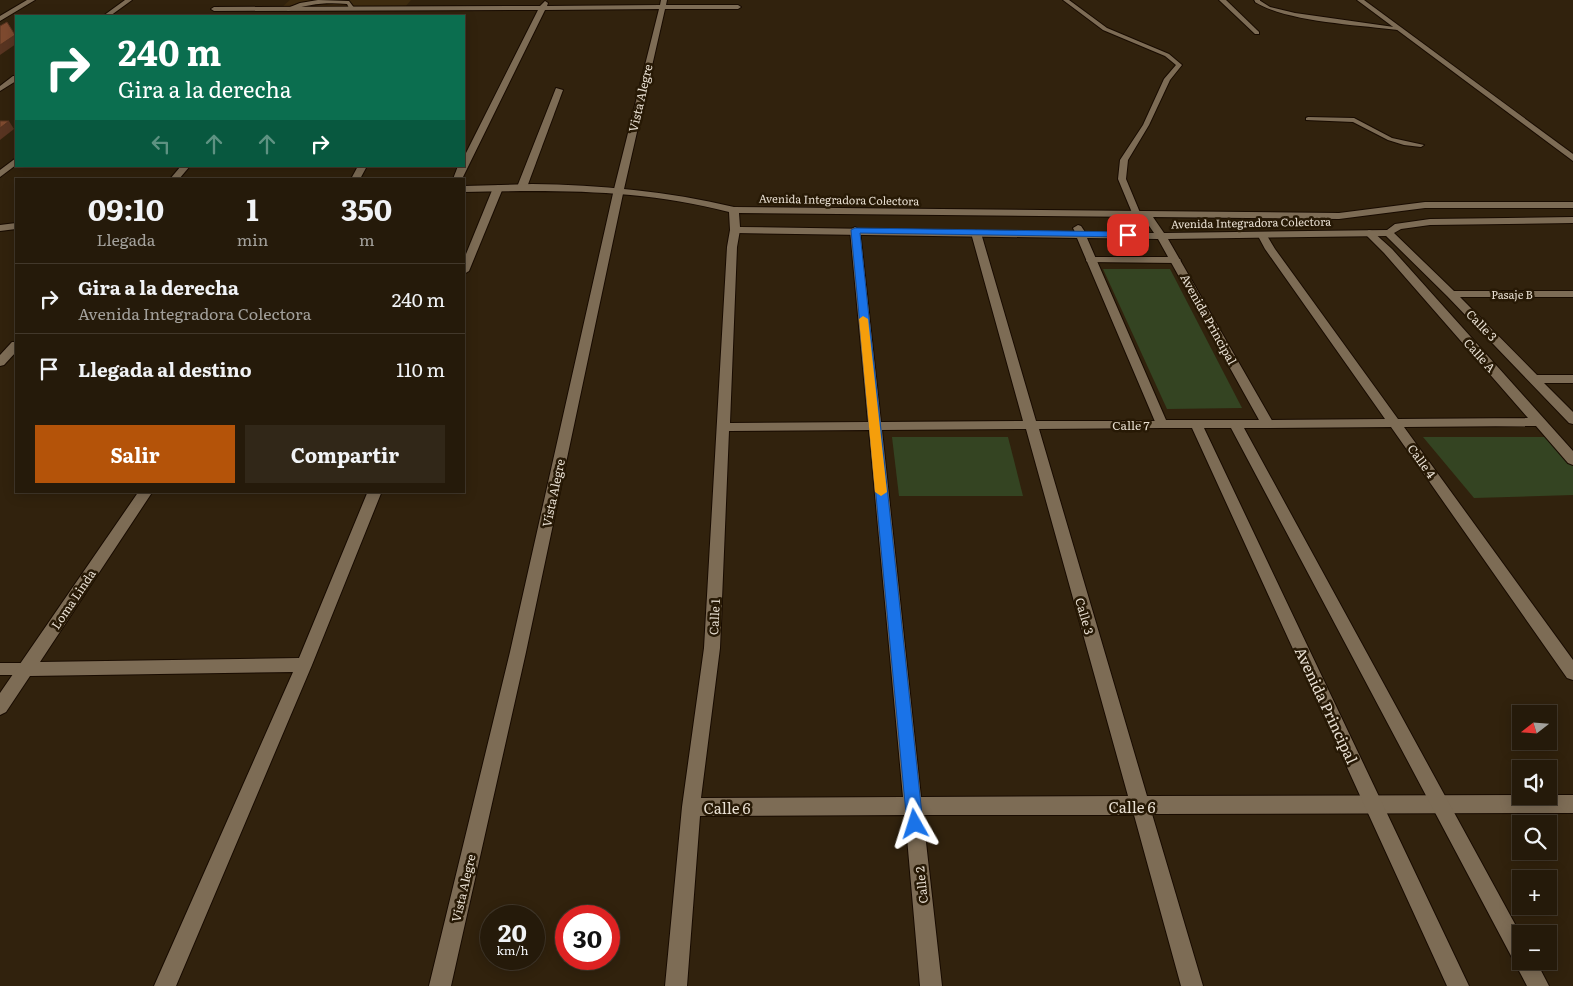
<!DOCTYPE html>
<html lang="es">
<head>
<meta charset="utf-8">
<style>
	:root { --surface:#251a0a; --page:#312718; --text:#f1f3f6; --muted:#a3a19c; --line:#42382b; --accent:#b45309 }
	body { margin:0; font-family:Literata,serif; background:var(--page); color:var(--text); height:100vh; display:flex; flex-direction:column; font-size:19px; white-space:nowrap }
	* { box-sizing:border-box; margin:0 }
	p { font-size:16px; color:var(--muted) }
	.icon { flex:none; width:28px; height:28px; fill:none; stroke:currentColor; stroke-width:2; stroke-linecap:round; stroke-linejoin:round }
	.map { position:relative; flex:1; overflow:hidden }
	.drawer { position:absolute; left:15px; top:178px; width:450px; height:315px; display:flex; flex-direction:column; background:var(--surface); border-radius:0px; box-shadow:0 2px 12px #0003,0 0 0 1px var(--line) }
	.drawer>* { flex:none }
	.hud { position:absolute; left:15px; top:15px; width:450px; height:152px; border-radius:0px; box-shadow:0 2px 12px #0003,0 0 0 1px var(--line); background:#0b6e4f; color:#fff; overflow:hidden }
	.needle { width:32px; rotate:253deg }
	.fabs { position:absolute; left:1512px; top:705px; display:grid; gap:10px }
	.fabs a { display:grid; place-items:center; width:45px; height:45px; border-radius:0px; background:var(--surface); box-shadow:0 2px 12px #0003,0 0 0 1px var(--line); font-size:25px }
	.speed { position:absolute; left:480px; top:905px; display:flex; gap:10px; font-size:25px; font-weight:700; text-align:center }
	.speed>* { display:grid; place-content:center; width:65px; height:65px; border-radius:50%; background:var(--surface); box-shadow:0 2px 12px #0003,0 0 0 1px var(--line); line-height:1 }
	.speed small { font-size:12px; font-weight:400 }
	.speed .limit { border:8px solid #d22; background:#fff; color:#111 }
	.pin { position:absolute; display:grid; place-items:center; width:42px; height:42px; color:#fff; margin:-21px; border-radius:10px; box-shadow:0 2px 8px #0006 }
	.me { position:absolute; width:55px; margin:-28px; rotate:354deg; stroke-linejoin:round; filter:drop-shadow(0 0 4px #0008) }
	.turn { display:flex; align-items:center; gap:18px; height:105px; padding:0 20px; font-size:22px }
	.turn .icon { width:65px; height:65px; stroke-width:2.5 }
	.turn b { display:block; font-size:35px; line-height:42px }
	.lanes { display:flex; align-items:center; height:48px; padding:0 20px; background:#0003; justify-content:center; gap:25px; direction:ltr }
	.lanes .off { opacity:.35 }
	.eta { display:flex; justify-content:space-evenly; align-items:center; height:85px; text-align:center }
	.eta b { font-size:30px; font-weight:700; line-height:35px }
	.cta { display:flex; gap:10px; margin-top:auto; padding:10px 20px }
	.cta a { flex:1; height:58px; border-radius:0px; background:var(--accent); color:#fff; font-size:20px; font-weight:700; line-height:58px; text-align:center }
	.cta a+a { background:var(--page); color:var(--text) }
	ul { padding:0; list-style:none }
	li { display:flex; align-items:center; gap:15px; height:70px; padding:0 20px; border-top:1px solid var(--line) }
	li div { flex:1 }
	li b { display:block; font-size:19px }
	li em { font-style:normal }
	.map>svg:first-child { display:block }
	.built { fill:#3e2b0f }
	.green { fill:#344422 }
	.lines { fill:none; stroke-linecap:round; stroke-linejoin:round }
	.service-casing { stroke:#180b00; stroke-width:2 }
	.minor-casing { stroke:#180b00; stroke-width:2 }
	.tertiary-casing { stroke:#180b00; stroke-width:2 }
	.service { fill:#7d6c55; fill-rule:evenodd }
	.minor { fill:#7d6c55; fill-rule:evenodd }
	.tertiary { fill:#7d6c55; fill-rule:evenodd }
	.shaded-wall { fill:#583421 }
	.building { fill:#7e4a2f; stroke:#583421 }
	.route { fill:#1a73e8; stroke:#114b97 }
	.slow { fill:#f59e0b }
	.labels { text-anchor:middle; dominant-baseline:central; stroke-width:5; stroke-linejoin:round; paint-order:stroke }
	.far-street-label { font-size:11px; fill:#e8dfd2; stroke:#271905 }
	.street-label { font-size:12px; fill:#e8dfd2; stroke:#271905 }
	.near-street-label { font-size:15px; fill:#e8dfd2; stroke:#271905 }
</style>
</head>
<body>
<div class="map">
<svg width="1573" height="986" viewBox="0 0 1573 986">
	<rect width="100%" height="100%" fill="#31220d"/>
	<!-- built -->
	<polygon class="built" points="290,0 411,0 405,7 282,7"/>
	<!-- green -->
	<g class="green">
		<polygon points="1103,269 1170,269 1242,408 1167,409"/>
		<polygon points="892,437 1008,437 1023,496 899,496"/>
		<polygon points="1423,437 1553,437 1573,460 1573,495 1474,498"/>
	</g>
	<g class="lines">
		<defs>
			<g id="service">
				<path d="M318,0L349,1L355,9L350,10L347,4C326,2 308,4 288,11L285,9L300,3Z"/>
				<polygon points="1063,0 1069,0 1107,28 1169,54 1182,65 1170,80 1149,125 1128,160 1126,179 1141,215 1140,217 1133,215 1118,179 1120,160 1143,125 1164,79 1176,65 1165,56 1103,30"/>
				<path d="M1255,0H1259L1270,7L1295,13L1401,28L1398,30C1359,25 1287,22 1255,2Z"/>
				<polygon points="1308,117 1354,118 1392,138 1424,145 1421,147 1404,145 1388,140 1353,122 1306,120 1306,118"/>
				<polygon points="0,663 26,663 31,665 33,669 31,673 26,675 0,675"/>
			</g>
			<g id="minor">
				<polygon points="125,0 132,0 110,16 103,16"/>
				<polygon points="661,0 667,0 666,5 738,5 741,7 738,9 665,9 624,189 526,652 451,986 429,986 510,652 614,189 659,9 545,10 462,179 453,179 458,166 464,166 464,157 538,10 214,11 211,9 214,7 540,6 545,1 548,3 547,6 660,5"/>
				<polygon points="1219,0 1226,0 1259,32 1259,34 1255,34"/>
				<polygon points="1254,0 1260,0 1260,1 1257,3"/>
				<polygon points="1357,0 1364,0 1573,154 1573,161"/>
				<polygon points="13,76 16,76 16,81 0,91 0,86"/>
				<polygon points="556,88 563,90 527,187 522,190 519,189 517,187"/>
				<polygon points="16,158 16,165 0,177 0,170"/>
				<polygon points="181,166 190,166 179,179 170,179"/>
				<polygon points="358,166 367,166 360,179 351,179"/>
				<polygon points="498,185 503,188 469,271 464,274 464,259 493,188"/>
				<polygon points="1573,217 1573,223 1430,225 1401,229 1394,233 1454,291 1573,291 1573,297 1460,297 1537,375 1573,375 1573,383 1544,383 1573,412 1573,424 1569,423 1447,296 1383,233 1395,224 1430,219"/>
				<path d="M735,227L740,230L737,247L730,423L868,422L850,230L855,227L860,230L881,422L1023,421L971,233L976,230L981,233L1036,421H1166L1168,424L1162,428L1039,429L1147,796L1573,795V813L1152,814L1203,986H1181L1134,815H923L942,986H920L905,815L700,816L687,986H665L682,807L704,648L727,247L730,230ZM1026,429L1128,796L921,797L882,430ZM869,430L903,797L701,798L720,648L729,431Z"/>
				<polygon points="1369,230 1372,231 1392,249 1573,451 1573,465 1568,463 1536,426 1404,427 1573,660 1573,680 1567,678 1391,427 1268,428 1262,424 1268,420 1385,419 1265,249 1258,236 1263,233 1266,234 1275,249 1398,419 1528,418 1384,253 1364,233"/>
				<polygon points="1091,257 1176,257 1181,260 1176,263 1087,262 1086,260"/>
				<polygon points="12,342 16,342 16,352 4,365 0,366 0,355"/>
				<polygon points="139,491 153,491 40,662 299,658 368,491 382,491 312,665 176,986 154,986 293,672 30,676 6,712 0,715 0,693"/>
			</g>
			<g id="tertiary">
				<polygon points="27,0 35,0 0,21 0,16"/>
				<path d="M532,184C601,185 667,191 734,207L1339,213L1425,202H1573V208H1425L1339,219L1153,217L1164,233L1388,230L1393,233L1388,236L1168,239L1274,424L1268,428H1244L1521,935V961H1536L1549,986H1527L1231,428H1204L1469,986H1447L1192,428H1162L1156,424L1077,238L735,233L730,230L729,212C640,189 555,190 464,192V186ZM739,213L1143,217L1154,233L1085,232L1081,226L1078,225L1073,228L1075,232L740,227ZM1087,238L1158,239L1259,420H1166Z"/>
				<polygon points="16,223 16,229 0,231 0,225"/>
			</g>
		</defs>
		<!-- service casing -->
		<use href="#service" class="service-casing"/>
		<!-- minor casing -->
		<use href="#minor" class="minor-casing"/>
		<!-- tertiary casing -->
		<use href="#tertiary" class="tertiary-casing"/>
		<!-- service -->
		<use href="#service" class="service"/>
		<!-- minor -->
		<use href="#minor" class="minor"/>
		<!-- tertiary -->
		<use href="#tertiary" class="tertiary"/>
	</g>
	<!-- shaded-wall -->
	<g class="shaded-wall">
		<polygon points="15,35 16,37 16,44 0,55 0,45"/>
		<polygon points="9,121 14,129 0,140 0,128"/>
	</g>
	<!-- building -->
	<g class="building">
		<polygon points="7,22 15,35 0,45 0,26"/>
		<polygon points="0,121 9,121 0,128"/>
	</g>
	<!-- route -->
	<polygon class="route" points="855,228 1128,232 1132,235 1128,237 860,233 923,824 920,830 915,832 909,830 907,824 851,230"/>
	<!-- slow -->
	<polygon class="slow" points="863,316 868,319 887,492 881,496 875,492 859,319"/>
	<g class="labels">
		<!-- far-street labels -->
		<g class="far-street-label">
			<text transform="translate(839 199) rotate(1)">Avenida Integradora Colectora</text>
			<text transform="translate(1251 222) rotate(-1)">Avenida Integradora Colectora</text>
			<text x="1512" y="294">Pasaje B</text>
		</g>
		<!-- street labels -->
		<g class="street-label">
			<text transform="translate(640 98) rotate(-77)">Vista Alegre</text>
			<text transform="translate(1209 319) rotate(61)">Avenida Principal</text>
			<text transform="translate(1482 325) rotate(46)">Calle 3</text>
			<text transform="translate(1480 355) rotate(48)">Calle A</text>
			<text x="1131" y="425">Calle 7</text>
			<text transform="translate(1422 461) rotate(54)">Calle 4</text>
			<text transform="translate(553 493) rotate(-78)">Vista Alegre</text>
			<text transform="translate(73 599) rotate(-56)">Loma Linda</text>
			<text transform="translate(1085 616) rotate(74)">Calle 3</text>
			<text transform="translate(714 617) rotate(-87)">Calle 1</text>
			<text transform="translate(921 885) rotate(-96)">Calle 2</text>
			<text transform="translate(463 888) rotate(-77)">Vista Alegre</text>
		</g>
		<!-- near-street labels -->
		<g class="near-street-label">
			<text transform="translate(1327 705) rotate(65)">Avenida Principal</text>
			<text x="1132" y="806">Calle 6</text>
			<text x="727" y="807">Calle 6</text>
		</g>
	</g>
</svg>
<div class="fabs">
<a><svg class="needle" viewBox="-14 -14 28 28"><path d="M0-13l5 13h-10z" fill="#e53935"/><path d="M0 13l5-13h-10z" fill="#a3a19c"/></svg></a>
<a><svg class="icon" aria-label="sound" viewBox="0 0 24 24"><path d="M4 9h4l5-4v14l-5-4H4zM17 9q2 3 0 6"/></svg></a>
<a><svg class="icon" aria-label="search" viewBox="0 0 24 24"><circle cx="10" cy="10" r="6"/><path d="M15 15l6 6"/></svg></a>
<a>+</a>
<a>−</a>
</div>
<div class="speed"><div>20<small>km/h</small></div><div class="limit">30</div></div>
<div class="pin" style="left:1128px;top:235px;background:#d93025"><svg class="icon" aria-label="arrive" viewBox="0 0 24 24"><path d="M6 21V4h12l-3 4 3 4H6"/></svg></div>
<svg class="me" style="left:915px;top:824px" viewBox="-20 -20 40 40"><path d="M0-17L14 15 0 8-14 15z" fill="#1a73e8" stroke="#fff" stroke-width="4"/></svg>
<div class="hud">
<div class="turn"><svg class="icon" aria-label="right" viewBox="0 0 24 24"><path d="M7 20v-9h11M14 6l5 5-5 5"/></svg><div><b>240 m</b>Gira a la derecha</div></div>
<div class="lanes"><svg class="icon off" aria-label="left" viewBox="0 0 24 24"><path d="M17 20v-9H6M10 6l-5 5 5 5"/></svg><svg class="icon off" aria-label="ahead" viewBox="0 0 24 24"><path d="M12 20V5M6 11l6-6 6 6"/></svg><svg class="icon off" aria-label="ahead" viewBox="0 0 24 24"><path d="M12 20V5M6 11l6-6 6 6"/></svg><svg class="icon" aria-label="right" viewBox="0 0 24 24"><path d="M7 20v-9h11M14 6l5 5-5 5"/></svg></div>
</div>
<section class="drawer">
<div class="eta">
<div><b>09:10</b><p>Llegada</p></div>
<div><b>1</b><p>min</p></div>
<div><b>350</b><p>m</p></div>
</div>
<ul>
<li><svg class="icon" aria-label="right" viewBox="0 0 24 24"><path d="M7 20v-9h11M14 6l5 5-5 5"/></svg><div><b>Gira a la derecha</b><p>Avenida Integradora Colectora</p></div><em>240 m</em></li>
<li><svg class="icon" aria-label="arrive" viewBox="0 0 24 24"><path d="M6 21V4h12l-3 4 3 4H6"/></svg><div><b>Llegada al destino</b></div><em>110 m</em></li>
</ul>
<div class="cta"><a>Salir</a><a>Compartir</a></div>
</section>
</div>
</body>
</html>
